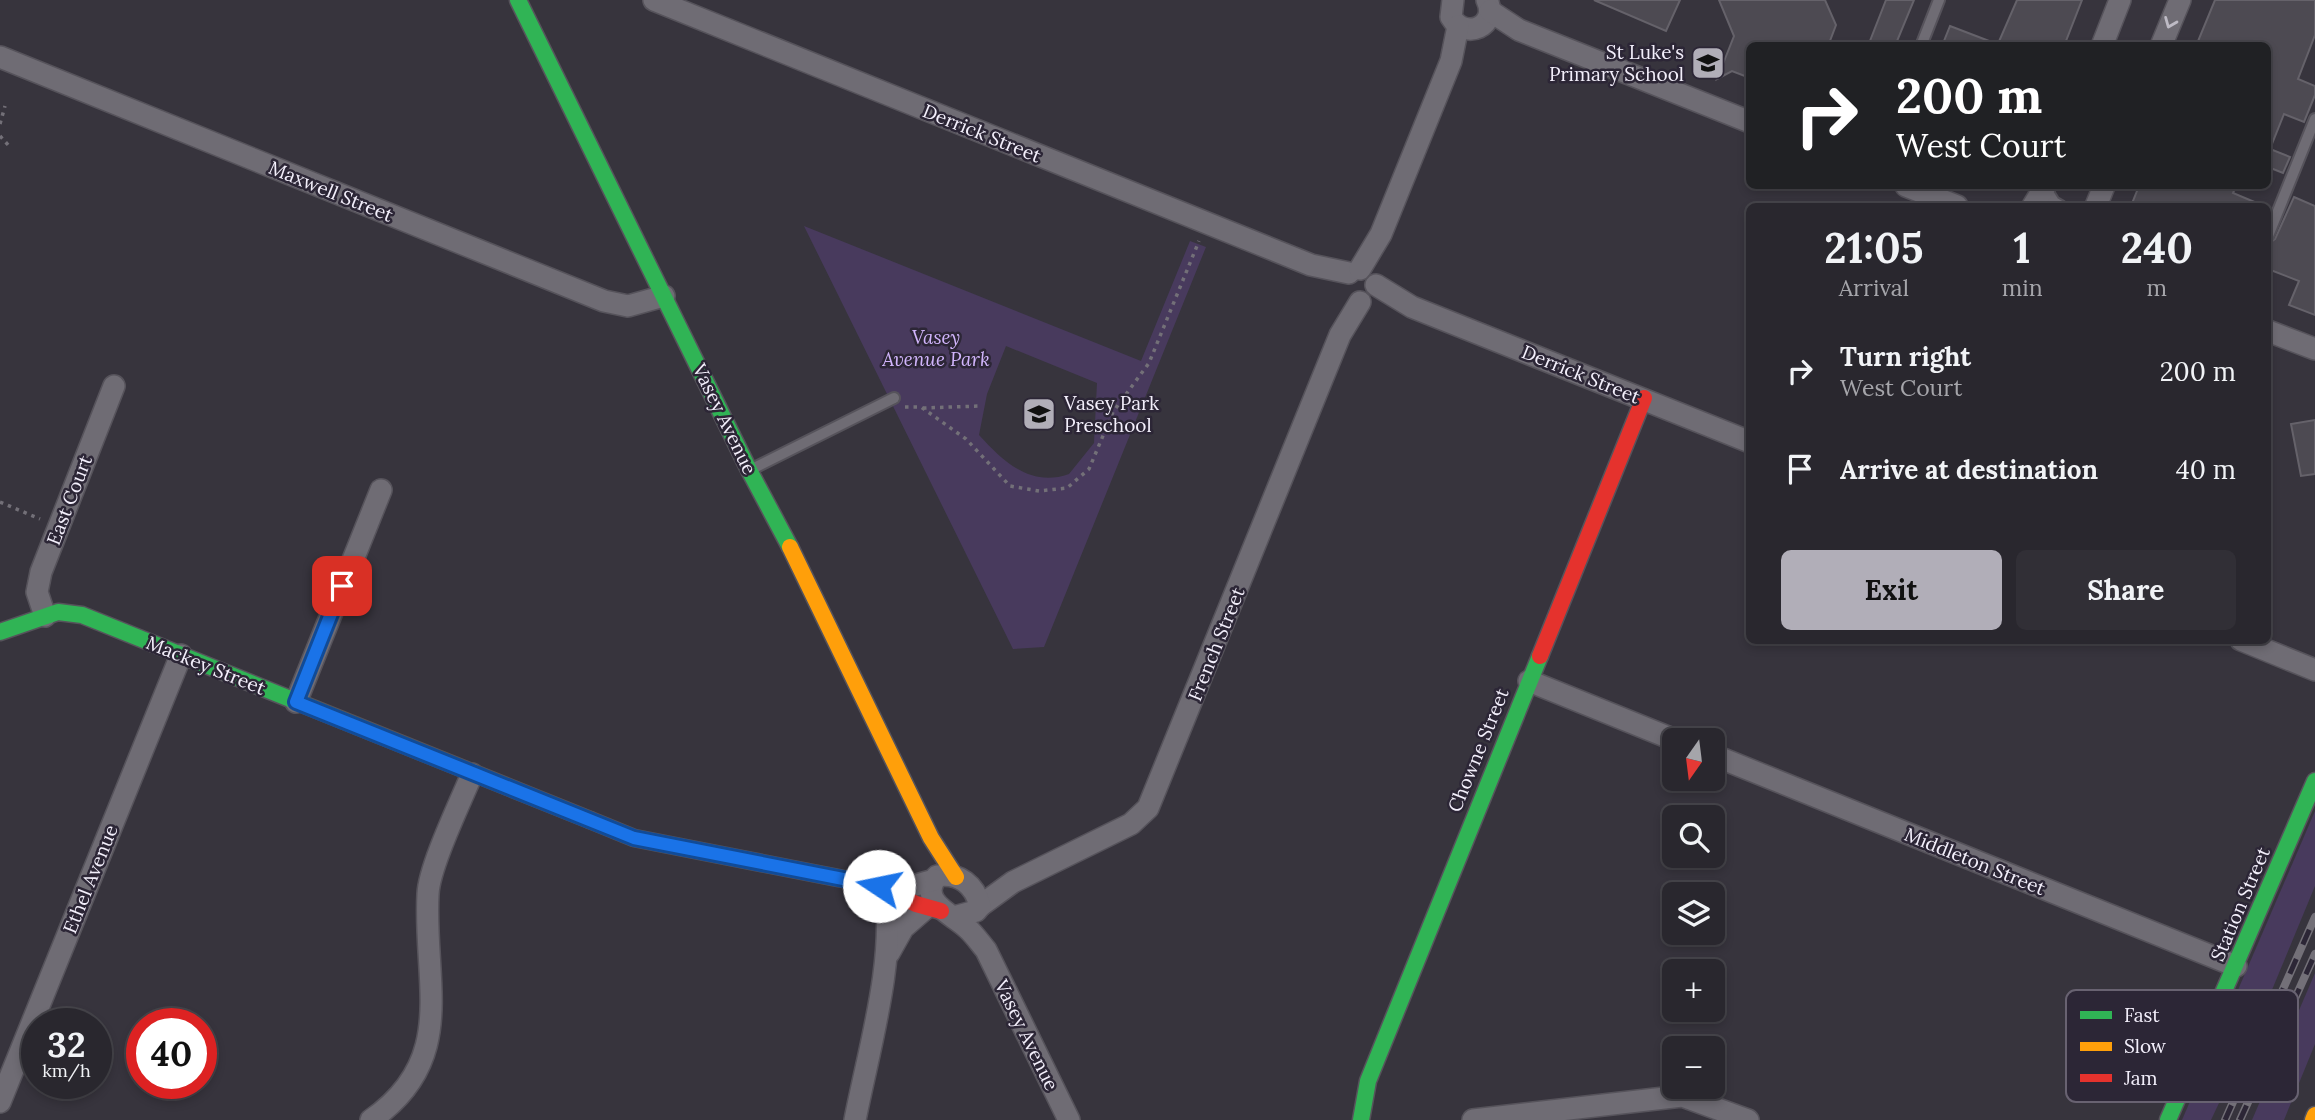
<!DOCTYPE html>
<html lang="en">
<head>
<meta charset="utf-8">
<style>
	:root { --surface:#29272e; --page:#312f36; --text:#f1f3f6; --muted:#a5a5aa; --line:#45444a; --accent:#b1aeb8 }
	body { margin:0; font-family:Lora,serif; background:var(--page); color:var(--text); height:100vh; display:flex; flex-direction:column; font-size:26px; white-space:nowrap }
	* { box-sizing:border-box; margin:0 }
	p { font-size:23px; color:var(--muted) }
	.icon { flex:none; width:38px; height:38px; fill:none; stroke:currentColor; stroke-width:2; stroke-linecap:round; stroke-linejoin:round }
	.map { position:relative; flex:1; overflow:hidden }
	.side { position:absolute; left:1746px; top:203px; width:525px; height:441px; display:flex; flex-direction:column; background:var(--surface); border-radius:10px; box-shadow:0 4px 10px #0003,0 0 0 2px var(--line) }
	.side>* { flex:none }
	.hud { position:absolute; left:1746px; top:42px; width:525px; height:147px; border-radius:10px; box-shadow:0 4px 10px #0003,0 0 0 2px var(--line); background:#202124; color:#fff; overflow:hidden }
	.needle { width:46px; rotate:194deg }
	.buttons { position:absolute; left:1662px; top:728px; display:grid; gap:14px }
	.buttons a { display:grid; place-items:center; width:63px; height:63px; border-radius:10px; background:var(--surface); box-shadow:0 4px 10px #0003,0 0 0 2px var(--line); font-size:35px }
	.speed { position:absolute; left:21px; top:1008px; display:flex; gap:14px; font-size:35px; font-weight:700; text-align:center }
	.speed>* { display:grid; place-content:center; width:91px; height:91px; border-radius:50%; background:var(--surface); box-shadow:0 4px 10px #0003,0 0 0 2px var(--line); line-height:1 }
	.speed small { font-size:18px; font-weight:400 }
	.speed .limit { border:10px solid #d22; background:#fff; color:#111 }
	.pin { position:absolute; display:grid; place-items:center; width:60px; height:60px; color:#fff; margin:-30px; border-radius:14px; box-shadow:0 4px 10px #0006 }
	.me { position:absolute; width:77px; margin:-38px; rotate:281deg; stroke-linejoin:round; filter:drop-shadow(0 0 5px #0008) }
	.turn { display:flex; align-items:center; gap:24px; height:147px; padding:0 35px; font-size:32px }
	.turn .icon { width:91px; height:91px; stroke-width:2.5 }
	.turn b { display:block; font-size:49px; line-height:60px }
	.eta { display:flex; justify-content:space-evenly; align-items:center; height:119px; text-align:center }
	.eta b { font-size:42px; font-weight:800; line-height:49px }
	.button { display:flex; gap:14px; margin-top:auto; padding:14px 35px }
	.button a { flex:1; height:80px; border-radius:10px; background:var(--accent); color:#111; font-size:28px; font-weight:800; line-height:80px; text-align:center }
	.button a+a { background:var(--page); color:var(--text) }
	ul { padding:0; list-style:none }
	li { display:flex; align-items:center; gap:21px; height:98px; padding:0 35px }
	li div { flex:1 }
	li b { display:block; font-size:26px }
	li em { font-style:normal }
	.map>svg:first-child { display:block }
	.green { fill:#483a5d; fill-rule:evenodd }
	.building { fill:#4d4a52; stroke:#65626a; stroke-width:2 }
	.lines { fill:none; stroke-linecap:round; stroke-linejoin:round }
	.lane-casing { stroke:#56535b; stroke-width:14 }
	.street-casing { stroke:#56535b; stroke-width:24 }
	.fast-casing { stroke:#56535b; stroke-width:19 }
	.slow-casing { stroke:#56535b; stroke-width:19 }
	.jam-casing { stroke:#56535b; stroke-width:19 }
	.path { stroke:#737078; stroke-width:3.5; stroke-dasharray:3.5 5; stroke-linecap:butt }
	.lane { stroke:#6f6c74; stroke-width:10 }
	.street { stroke:#6f6c74; stroke-width:21 }
	.fast { stroke:#30b455; stroke-width:16 }
	.slow { stroke:#ff9f0a; stroke-width:16 }
	.jam { stroke:#e5322d; stroke-width:16 }
	.rail-casing { stroke:#737078; stroke-width:8 }
	.rail { stroke:#2c2636; stroke-width:5; stroke-dasharray:16; stroke-linecap:butt }
	.oneway { stroke:#bebbc5 }
	.route-casing { stroke:#114b97; stroke-width:18 }
	.route { stroke:#1a73e8; stroke-width:12 }
	.labels { text-anchor:middle; dominant-baseline:central; stroke-width:5; stroke-linejoin:round; paint-order:stroke }
	.poi-label { font-size:19px; fill:#f3effb; stroke:#2c2636; text-anchor:end }
	.street-label { font-size:19px; fill:#f3effb; stroke:#2c2636 }
	.park-label { font-size:19px; font-style:italic; fill:#d1b5fc; stroke:#2c2636 }
	.key { fill:#2c2636; stroke:#686271; stroke-width:2 }
	.key-label { font-size:19px; fill:#f3effb }
</style>
</head>
<body>
<div class="map">
<svg width="2315" height="1120" viewBox="0 0 2315 1120">
	<rect width="100%" height="100%" fill="#37343d"/>
	<!-- green -->
	<g class="green">
		<path d="M804,226L1141,361L1190,241L1206,247L1044,647L1013,649ZM1006,346L1097,383L1094,443L1069,474C1030,488 1003,461 979,435L987,394Z"/>
		<polygon points="2315,811 2315,886 2269,997 2211,1120 2182,1120"/>
		<polygon points="2315,973 2315,1044 2284,1120 2252,1120"/>
	</g>
	<!-- building -->
	<g class="building">
		<polygon points="1594,0 1680,0 1666,31"/>
		<polygon points="1719,0 1825,0 1836,25 1828,46 1750,46 1750,78 1732,71 1717,79 1734,36"/>
		<polygon points="1886,0 1914,0 1895,46 1868,46"/>
		<polygon points="2017,0 2082,0 2064,46 1997,46"/>
		<polygon points="2215,0 2315,0 2315,35 2298,79 2315,86 2315,95 2304,122 2284,114 2270,149 2290,157 2283,173 2268,167 2268,46 2196,46"/>
		<polygon points="1950,26 1997,44 1997,46 1942,46"/>
		<polygon points="2139,186 2236,186 2233,193 2264,206 2131,206"/>
		<polygon points="2294,197 2315,206 2315,315 2289,305 2299,281 2268,269 2268,244 2275,239"/>
		<polygon points="2315,420 2315,474 2301,476 2291,424"/>
	</g>
	<g class="lines">
		<defs>
			<g id="lane">
				<polyline points="1921,46 1939,0"/>
				<polyline points="2044,186 2054,202 2061,206"/>
				<polyline points="2268,236 2315,119"/>
				<polyline points="752,469 894,398"/>
			</g>
			<g id="street">
				<polyline points="654,0 1311,265 1349,273"/>
				<path d="M1453,0L1451,17C1465,41 1499,26 1487,0"/>
				<polyline points="1490,11 1519,30 1750,122"/>
				<polyline points="2102,46 2120,0"/>
				<polyline points="2161,46 2180,0"/>
				<polyline points="0,57 604,301 628,306 664,296"/>
				<polyline points="1906,186 1957,206"/>
				<polyline points="2033,206 2045,186"/>
				<polyline points="2096,206 2104,186"/>
				<polyline points="1360,269 1381,234 1451,61 1458,26"/>
				<polyline points="1376,285 1412,307 1750,442"/>
				<polyline points="2268,331 2315,349"/>
				<polyline points="45,616 37,592 41,572 114,386"/>
				<polyline points="2241,640 2315,670"/>
				<polyline points="1529,681 1675,740"/>
				<polyline points="296,702 381,490"/>
				<polyline points="1713,755 2236,966"/>
				<polyline points="980,906 1013,882 1131,824 1148,808 1340,335 1360,302"/>
				<path d="M954,917L976,911L980,906C975,885 959,872 937,876C917,902 953,914 967,928C974,934 980,943 986,950L1069,1120"/>
				<polyline points="889,953 903,928 926,908"/>
				<polyline points="0,1102 181,655"/>
				<path d="M371,1120C459,1059 423,982 428,894C429,867 460,803 472,774"/>
				<path d="M855,1120C869,1048 896,960 885,888L916,885L934,880"/>
				<polyline points="1473,1120 1682,1096 1748,1120"/>
			</g>
			<g id="fast">
				<polyline points="518,0 749,470 790,547"/>
				<polyline points="0,632 58,612 82,615 590,820"/>
				<polyline points="1361,1120 1368,1081 1540,656"/>
				<polyline points="2168,1120 2315,781"/>
			</g>
			<g id="slow">
				<polyline points="790,547 931,838 956,877"/>
				<polyline points="2313,1120 2315,1115"/>
			</g>
			<g id="jam">
				<polyline points="1540,656 1644,398"/>
				<polyline points="590,820 634,838 879,886 916,904 941,911"/>
			</g>
		</defs>
		<!-- lane casing -->
		<use href="#lane" class="lane-casing"/>
		<!-- street casing -->
		<use href="#street" class="street-casing"/>
		<!-- fast casing -->
		<use href="#fast" class="fast-casing"/>
		<!-- slow casing -->
		<use href="#slow" class="slow-casing"/>
		<!-- jam casing -->
		<use href="#jam" class="jam-casing"/>
		<!-- path -->
		<g class="path">
			<polyline points="0,124 5,106"/>
			<polyline points="0,136 10,147"/>
			<polyline points="905,407 921,407 966,439 1010,486 1039,491 1067,488 1089,469 1113,412 1149,363 1199,241"/>
			<polyline points="923,408 980,406"/>
			<polyline points="0,502 40,519"/>
		</g>
		<!-- lane -->
		<use href="#lane" class="lane"/>
		<!-- street -->
		<use href="#street" class="street"/>
		<!-- fast -->
		<use href="#fast" class="fast"/>
		<!-- slow -->
		<use href="#slow" class="slow"/>
		<!-- jam -->
		<use href="#jam" class="jam"/>
		<defs>
			<g id="rail">
				<polyline points="2225,1120 2315,917"/>
				<polyline points="2240,1120 2315,954"/>
			</g>
		</defs>
		<!-- rail casing -->
		<use href="#rail" class="rail-casing"/>
		<!-- rail -->
		<use href="#rail" class="rail"/>
	</g>
	<!-- one-way arrows -->
	<defs><path id="oneway-chevron" d="M-2-3.5L2.5 0L-2 3.5" fill="none" stroke-width="1.6" stroke-linecap="round" stroke-linejoin="round" transform="scale(1.75)"/></defs>
	<use class="oneway" href="#oneway-chevron" transform="translate(2170 23) rotate(112)"/>
	<g class="lines">
		<defs>
			<polyline id="route" points="342,586 296,702 634,838 879,886"/>
		</defs>
		<!-- route casing -->
		<use href="#route" class="route-casing"/>
		<!-- route -->
		<use href="#route" class="route"/>
	</g>
	<!-- icons -->
	<defs>
		<symbol id="school-square" viewBox="-11 -11 22 22"><rect x="-9" y="-9" width="18" height="18" rx="4" fill="#b1aeb8" stroke="#2c2636"/><path d="M0-5L7-2L0 1L-7-2ZM-4 1L0 2.5L4 1V4Q0 6-4 4Z" fill="#111"/></symbol>
	</defs>
	<g fill-rule="evenodd">
		<use href="#school-square" x="1689" y="44" width="38" height="38"/>
		<use href="#school-square" x="1020" y="395" width="38" height="38"/>
	</g>
	<g class="labels">
		<!-- poi labels -->
		<g class="poi-label">
			<text x="1684" y="52">St Luke's<tspan x="1684" dy="22">Primary School</tspan></text>
			<text x="1064" y="403" text-anchor="start">Vasey Park<tspan x="1064" dy="22">Preschool</tspan></text>
		</g>
		<!-- street labels -->
		<g class="street-label">
			<text transform="translate(982 133) rotate(22)">Derrick Street</text>
			<text transform="translate(331 191) rotate(22)">Maxwell Street</text>
			<text transform="translate(1581 374) rotate(22)">Derrick Street</text>
			<text transform="translate(725 419) rotate(64)">Vasey Avenue</text>
			<text transform="translate(69 500) rotate(-69)">East Court</text>
			<text transform="translate(1216 644) rotate(-68)">French Street</text>
			<text transform="translate(206 665) rotate(22)">Mackey Street</text>
			<text transform="translate(1478 750) rotate(-68)">Chowne Street</text>
			<text transform="translate(1975 861) rotate(22)">Middleton Street</text>
			<text transform="translate(90 879) rotate(-68)">Ethel Avenue</text>
			<text transform="translate(2240 904) rotate(-67)">Station Street</text>
			<text transform="translate(1027 1035) rotate(64)">Vasey Avenue</text>
		</g>
		<!-- park labels -->
		<g class="park-label">
			<text x="936" y="337">Vasey<tspan x="936" dy="22">Avenue Park</tspan></text>
		</g>
	</g>
	<!-- legend -->
	<rect x="2066" y="990" width="232" height="112" rx="10" class="key"/>
	<rect x="2080" y="1011" width="32" height="8" fill="#30b455"/>
	<rect x="2080" y="1042" width="32" height="9" fill="#ff9f0a"/>
	<rect x="2080" y="1074" width="32" height="8" fill="#e5322d"/>
	<g class="key-label">
		<text x="2124" y="1022">Fast</text>
		<text x="2124" y="1053">Slow</text>
		<text x="2124" y="1085">Jam</text>
	</g>
</svg>
<div class="buttons">
<a><svg class="needle" viewBox="-14 -14 28 28"><path d="M0-13l5 13h-10z" fill="#e53935"/><path d="M0 13l5-13h-10z" fill="#a5a5aa"/></svg></a>
<a><svg class="icon" aria-label="search" viewBox="0 0 24 24"><circle cx="10" cy="10" r="6"/><path d="M15 15l6 6"/></svg></a>
<a><svg class="icon" aria-label="layers" viewBox="0 0 24 24"><path d="M12 4l9 5-9 5-9-5zM3 14l9 5 9-5"/></svg></a>
<a>+</a>
<a>−</a>
</div>
<div class="speed"><div>32<small>km/h</small></div><div class="limit">40</div></div>
<div class="pin" style="left:342px;top:586px;background:#d93025"><svg class="icon" aria-label="arrive" viewBox="0 0 24 24"><path d="M6 21V4h12l-3 4 3 4H6"/></svg></div>
<svg class="me" style="left:879px;top:886px" viewBox="-20 -20 40 40"><circle r="19" fill="#fff"/><path d="M0-13L10 11 0 6-10 11z" fill="#1a73e8"/></svg>
<div class="hud">
<div class="turn"><svg class="icon" aria-label="right" viewBox="0 0 24 24"><path d="M7 20v-9h11M14 6l5 5-5 5"/></svg><div><b>200 m</b>West Court</div></div>
</div>
<section class="side">
<div class="eta">
<div><b>21:05</b><p>Arrival</p></div>
<div><b>1</b><p>min</p></div>
<div><b>240</b><p>m</p></div>
</div>
<ul>
<li><svg class="icon" aria-label="right" viewBox="0 0 24 24"><path d="M7 20v-9h11M14 6l5 5-5 5"/></svg><div><b>Turn right</b><p>West Court</p></div><em>200 m</em></li>
<li><svg class="icon" aria-label="arrive" viewBox="0 0 24 24"><path d="M6 21V4h12l-3 4 3 4H6"/></svg><div><b>Arrive at destination</b></div><em>40 m</em></li>
</ul>
<div class="button"><a>Exit</a><a>Share</a></div>
</section>
</div>
</body>
</html>
